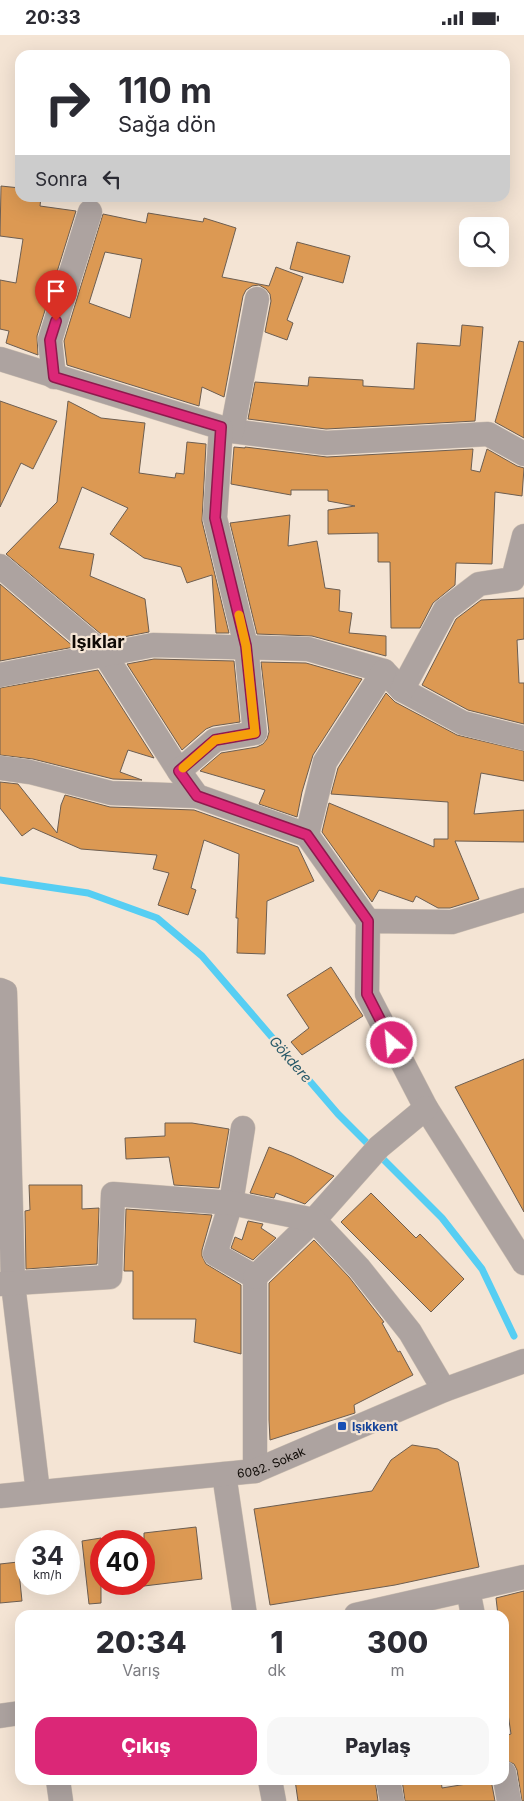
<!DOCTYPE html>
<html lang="tr">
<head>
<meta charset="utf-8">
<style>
	:root { --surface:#fff; --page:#f7f7f7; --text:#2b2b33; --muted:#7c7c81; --accent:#db2777 }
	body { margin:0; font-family:Inter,sans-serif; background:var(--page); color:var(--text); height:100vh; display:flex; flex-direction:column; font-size:19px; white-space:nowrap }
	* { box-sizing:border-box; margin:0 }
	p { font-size:16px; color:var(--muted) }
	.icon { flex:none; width:28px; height:28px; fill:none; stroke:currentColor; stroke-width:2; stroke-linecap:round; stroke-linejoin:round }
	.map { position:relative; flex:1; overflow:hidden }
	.drawer { position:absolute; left:15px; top:1575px; width:494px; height:175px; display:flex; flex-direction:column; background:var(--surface); border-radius:15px; box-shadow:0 5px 20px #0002 }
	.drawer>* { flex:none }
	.hud { position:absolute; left:15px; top:15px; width:495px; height:152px; border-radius:15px; box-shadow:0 5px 20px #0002; background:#fff; color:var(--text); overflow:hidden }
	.buttons { position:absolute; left:459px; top:182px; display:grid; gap:10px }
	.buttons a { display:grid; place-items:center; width:50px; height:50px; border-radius:10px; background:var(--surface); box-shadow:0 5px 20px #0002; font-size:25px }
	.speed { position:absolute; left:15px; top:1495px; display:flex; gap:10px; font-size:25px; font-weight:700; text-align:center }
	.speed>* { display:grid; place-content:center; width:65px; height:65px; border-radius:50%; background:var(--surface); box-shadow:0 5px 20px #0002; line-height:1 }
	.speed small { font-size:12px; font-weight:400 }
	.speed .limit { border:8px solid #d22; background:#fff; color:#111 }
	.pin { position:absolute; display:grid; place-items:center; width:42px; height:42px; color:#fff; margin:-51px -21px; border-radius:50% 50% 50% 0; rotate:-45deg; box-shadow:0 0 5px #0007 }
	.pin .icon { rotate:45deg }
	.me { position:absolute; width:55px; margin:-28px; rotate:333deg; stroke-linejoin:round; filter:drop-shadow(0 0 4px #0008) }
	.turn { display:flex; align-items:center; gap:18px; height:105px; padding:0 20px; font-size:22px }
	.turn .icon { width:65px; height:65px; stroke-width:2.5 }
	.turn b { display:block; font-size:35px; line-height:42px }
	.then { display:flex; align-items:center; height:48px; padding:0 20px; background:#0003; gap:10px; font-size:19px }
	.eta { display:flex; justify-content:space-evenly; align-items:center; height:85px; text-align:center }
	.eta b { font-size:30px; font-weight:800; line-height:35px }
	.action { display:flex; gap:10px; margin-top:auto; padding:10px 20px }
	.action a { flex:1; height:58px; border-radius:15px; background:var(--accent); color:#fff; font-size:20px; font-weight:800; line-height:58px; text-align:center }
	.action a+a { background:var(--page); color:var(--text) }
	.status { display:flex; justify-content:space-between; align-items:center; height:35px; padding:0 25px; background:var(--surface); direction:ltr }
	.status svg { height:14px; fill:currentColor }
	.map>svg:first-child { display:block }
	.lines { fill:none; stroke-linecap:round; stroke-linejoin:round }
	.stream { stroke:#56cef3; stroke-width:7 }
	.building { fill:#dc9953; stroke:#6d5e51; fill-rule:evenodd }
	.minor-casing { stroke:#cfc1b3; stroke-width:25 }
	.minor { stroke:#ada3a0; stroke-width:24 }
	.route-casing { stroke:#8e194d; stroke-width:12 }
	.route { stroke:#db2777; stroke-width:9 }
	.slow { stroke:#f59e0b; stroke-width:9 }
	.transit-dot { fill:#1a4fb4; stroke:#f4e4d4; stroke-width:2 }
	.labels { text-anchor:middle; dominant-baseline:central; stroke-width:4.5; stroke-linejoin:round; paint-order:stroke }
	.transit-label { font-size:12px; font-weight:bold; fill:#164399; stroke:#f4e4d4; text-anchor:start }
	.street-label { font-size:12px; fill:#0f0a06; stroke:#f4e4d4 }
	.water-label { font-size:14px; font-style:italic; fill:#275868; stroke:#f4e4d4 }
	.district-label { font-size:18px; font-weight:bold; fill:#0f0a06; stroke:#f4e4d4 }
</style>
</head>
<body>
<div class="status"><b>20:33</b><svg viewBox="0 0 49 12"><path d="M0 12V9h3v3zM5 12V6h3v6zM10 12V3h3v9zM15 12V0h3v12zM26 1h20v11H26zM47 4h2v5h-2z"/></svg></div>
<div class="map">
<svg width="524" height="1766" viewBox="0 0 524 1766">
	<rect width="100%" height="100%" fill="#f4e4d4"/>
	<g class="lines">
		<!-- stream -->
		<polyline class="stream" points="0,845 88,858 157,883 202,921 338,1079 442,1183 482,1234 514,1301"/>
	</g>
	<!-- building -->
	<g class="building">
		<polygon points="1,151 20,153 20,162 41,162 40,171 76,176 37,301 38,320 6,308 9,296 0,294 0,245 16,248 23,204 0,201"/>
		<path d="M148,178L203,187L204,183L236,193L222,242L269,251L276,232L303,242L287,285L293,288L287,305L265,297L271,266L270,259L266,254L259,250L252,251L246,255L243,261L224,362L202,352L199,371L67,330L64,306L103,179L146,188ZM105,217L142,224L130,283L89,268Z"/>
		<polygon points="297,207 350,221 343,248 290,234"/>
		<polygon points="462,290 483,292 475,386 326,394 248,384 255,347 308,351 309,342 363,345 363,351 414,354 417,308 460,311"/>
		<polygon points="519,306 524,307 524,403 495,387"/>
		<polygon points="0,366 57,386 33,434 21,428 0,472"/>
		<polygon points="68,366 101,383 145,388 139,438 175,443 176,438 184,439 187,407 206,409 202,486 229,598 216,598 212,540 187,548 181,532 144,523 110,499 128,473 82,452 59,513 94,519 90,541 145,564 149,597 108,605 6,519 57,467"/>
		<polygon points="234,412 245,413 245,412 327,422 473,414 471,435 480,437 487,414 517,431 524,433 522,461 495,457 492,529 456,528 455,550 433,568 420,593 391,593 390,527 378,527 378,498 328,499 328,475 355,471 328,466 328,455 291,455 291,460 231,449"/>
		<polygon points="290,480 288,511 317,506 325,553 340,555 339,576 352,578 349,598 386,601 386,621 312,601 257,599 230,488"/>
		<polygon points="0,549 74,612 0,626"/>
		<polygon points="524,563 524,604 517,605 519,648 524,648 524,689 468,675 422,650 456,584 481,565"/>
		<polygon points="154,624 234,626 240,687 213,691 206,694 182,715 127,629"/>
		<polygon points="261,627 306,628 362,644 313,720 302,757 297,782 259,769 265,755 200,736 221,718 257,712 263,709 267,704 269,697"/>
		<polygon points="98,635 154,723 128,715 120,737 142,745 113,744 33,724 0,720 0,653"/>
		<polygon points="386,658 395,667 457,700 524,716 524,746 481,738 474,779 524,775 524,807 455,806 479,864 476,865 450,873 438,873 416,861 413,867 379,855 372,867 322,797 329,768 434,812 434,804 448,804 448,767 331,759 338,733"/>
		<polygon points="0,747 18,749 57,798 61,770 65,760 110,772 194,775 298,812 314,846 267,866 265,919 237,918 238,883 236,883 239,819 204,805 191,853 196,855 188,880 158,870 169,838 153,834 157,820 81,814 33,793 22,801 0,773"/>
		<polygon points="331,932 363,981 302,1020 291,1007 309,993 287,960"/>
		<polygon points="524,1024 524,1177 455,1052"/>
		<polygon points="165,1088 192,1088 229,1094 219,1153 174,1150 169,1122 126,1124 125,1103 165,1101"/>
		<polygon points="269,1112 292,1121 334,1141 305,1169 276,1158 274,1163 250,1158"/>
		<polygon points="29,1150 82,1150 82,1174 99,1173 97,1229 26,1234 25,1176 30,1175"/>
		<polygon points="371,1158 416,1203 420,1199 464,1244 431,1277 341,1187"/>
		<polygon points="126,1174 212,1180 202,1215 202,1221 206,1229 241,1250 241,1319 194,1307 196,1284 133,1284 133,1236 124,1236"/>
		<polygon points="248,1186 263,1189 261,1193 276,1203 253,1225 231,1213 235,1202 242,1205"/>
		<polygon points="314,1205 349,1242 384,1287 382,1288 398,1317 400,1316 413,1340 354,1370 355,1378 270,1405 269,1385 269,1248"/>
		<polygon points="412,1410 438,1414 458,1427 479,1532 395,1550 270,1570 254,1474 372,1456 391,1425"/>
		<polygon points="196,1492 202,1544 144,1551 144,1498"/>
		<polygon points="101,1503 101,1568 89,1569 82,1506"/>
		<polygon points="18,1527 22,1566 0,1568 0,1529"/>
		<polygon points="524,1556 524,1766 522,1766 517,1735 514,1729 505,1725 504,1717 504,1701 511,1699 504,1652 504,1580 498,1580 496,1563"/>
		<polygon points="295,1745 375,1745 378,1766 298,1766"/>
		<polygon points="402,1745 441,1745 442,1753 491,1745 495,1766 405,1766"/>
	</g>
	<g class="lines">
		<defs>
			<g id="minor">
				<polyline points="0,324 232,396 326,408 488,399 524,419"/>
				<polyline points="54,342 50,305 90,177"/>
				<polyline points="232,396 257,264"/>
				<polyline points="0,531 105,620 179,736 197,761 307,800 368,886"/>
				<polyline points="0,640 153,610 308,614 384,636 402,655 463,688 524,703"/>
				<polyline points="402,655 445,575 479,549 513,544 524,501"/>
				<polyline points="0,733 30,737 111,758 197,761"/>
				<polyline points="179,736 215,705 255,698 246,611 215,483 221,393"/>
				<polyline points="307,800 325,727 384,636"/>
				<polyline points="524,865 452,887 368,886 367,959 426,1073 524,1228"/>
				<polyline points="0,955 5,957 13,1249 38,1457"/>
				<polyline points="243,1093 231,1168 215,1219 255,1242 255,1436"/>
				<polyline points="255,1242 314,1185 379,1112 426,1073"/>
				<polyline points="0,1249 110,1242 113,1159 231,1168 314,1185 359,1233 410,1297 444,1355"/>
				<polyline points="224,1439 245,1580"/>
				<path id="s1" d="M0,1461L255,1436L444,1355L524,1326"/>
				<polyline points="468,1555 473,1580"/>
				<polyline points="356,1580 524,1542"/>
				<polyline points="0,1681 20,1678"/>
				<polyline points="504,1738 509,1766"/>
				<polyline points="58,1745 61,1766"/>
				<polyline points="270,1745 274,1766"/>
				<polyline points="388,1745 392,1766"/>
			</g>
		</defs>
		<!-- minor casing -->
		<use href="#minor" class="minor-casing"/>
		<!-- minor -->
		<use href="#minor" class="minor"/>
	</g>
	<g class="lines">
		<defs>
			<polyline id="route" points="56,286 50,305 54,342 221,392 215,483 246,611 255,698 215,705 179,736 197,761 307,800 368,886 367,959 392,1008"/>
		</defs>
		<!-- route casing -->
		<use href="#route" class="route-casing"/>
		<!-- route -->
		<use href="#route" class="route"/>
		<!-- slow -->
		<polyline class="slow" points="183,733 215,705 255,698 246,611 239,580"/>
	</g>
	<!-- markers -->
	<rect class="transit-dot" x="337" y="1386" width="10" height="10" rx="2.5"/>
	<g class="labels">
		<!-- transit labels -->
		<g class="transit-label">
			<text x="352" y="1391">Işıkkent</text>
		</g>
		<!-- street labels -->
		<g class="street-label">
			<text stroke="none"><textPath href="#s1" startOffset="274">6082. Sokak</textPath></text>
		</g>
		<!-- water labels -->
		<g class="water-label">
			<text transform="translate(291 1024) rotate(49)">Gökdere</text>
		</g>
		<!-- district labels -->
		<g class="district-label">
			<text x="98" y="606">Işıklar</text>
		</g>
	</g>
</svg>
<div class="buttons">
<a><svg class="icon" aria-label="search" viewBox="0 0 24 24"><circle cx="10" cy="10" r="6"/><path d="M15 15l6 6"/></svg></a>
</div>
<div class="speed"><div>34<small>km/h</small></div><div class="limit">40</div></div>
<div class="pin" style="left:56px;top:286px;background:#d93025"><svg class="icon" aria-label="arrive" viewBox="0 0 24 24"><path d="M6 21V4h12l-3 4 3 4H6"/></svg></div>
<svg class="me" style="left:392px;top:1008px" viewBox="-20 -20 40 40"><circle r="17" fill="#db2777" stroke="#fff" stroke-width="3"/><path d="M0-11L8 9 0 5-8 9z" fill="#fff"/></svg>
<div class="hud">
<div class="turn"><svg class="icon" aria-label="right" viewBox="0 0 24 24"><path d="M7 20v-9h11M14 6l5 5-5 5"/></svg><div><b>110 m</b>Sağa dön</div></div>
<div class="then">Sonra<svg class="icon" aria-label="left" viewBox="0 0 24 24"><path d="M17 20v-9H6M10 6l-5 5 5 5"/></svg></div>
</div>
<section class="drawer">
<div class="eta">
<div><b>20:34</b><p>Varış</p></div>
<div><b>1</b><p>dk</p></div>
<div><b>300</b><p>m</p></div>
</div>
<div class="action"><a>Çıkış</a><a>Paylaş</a></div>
</section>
</div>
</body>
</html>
